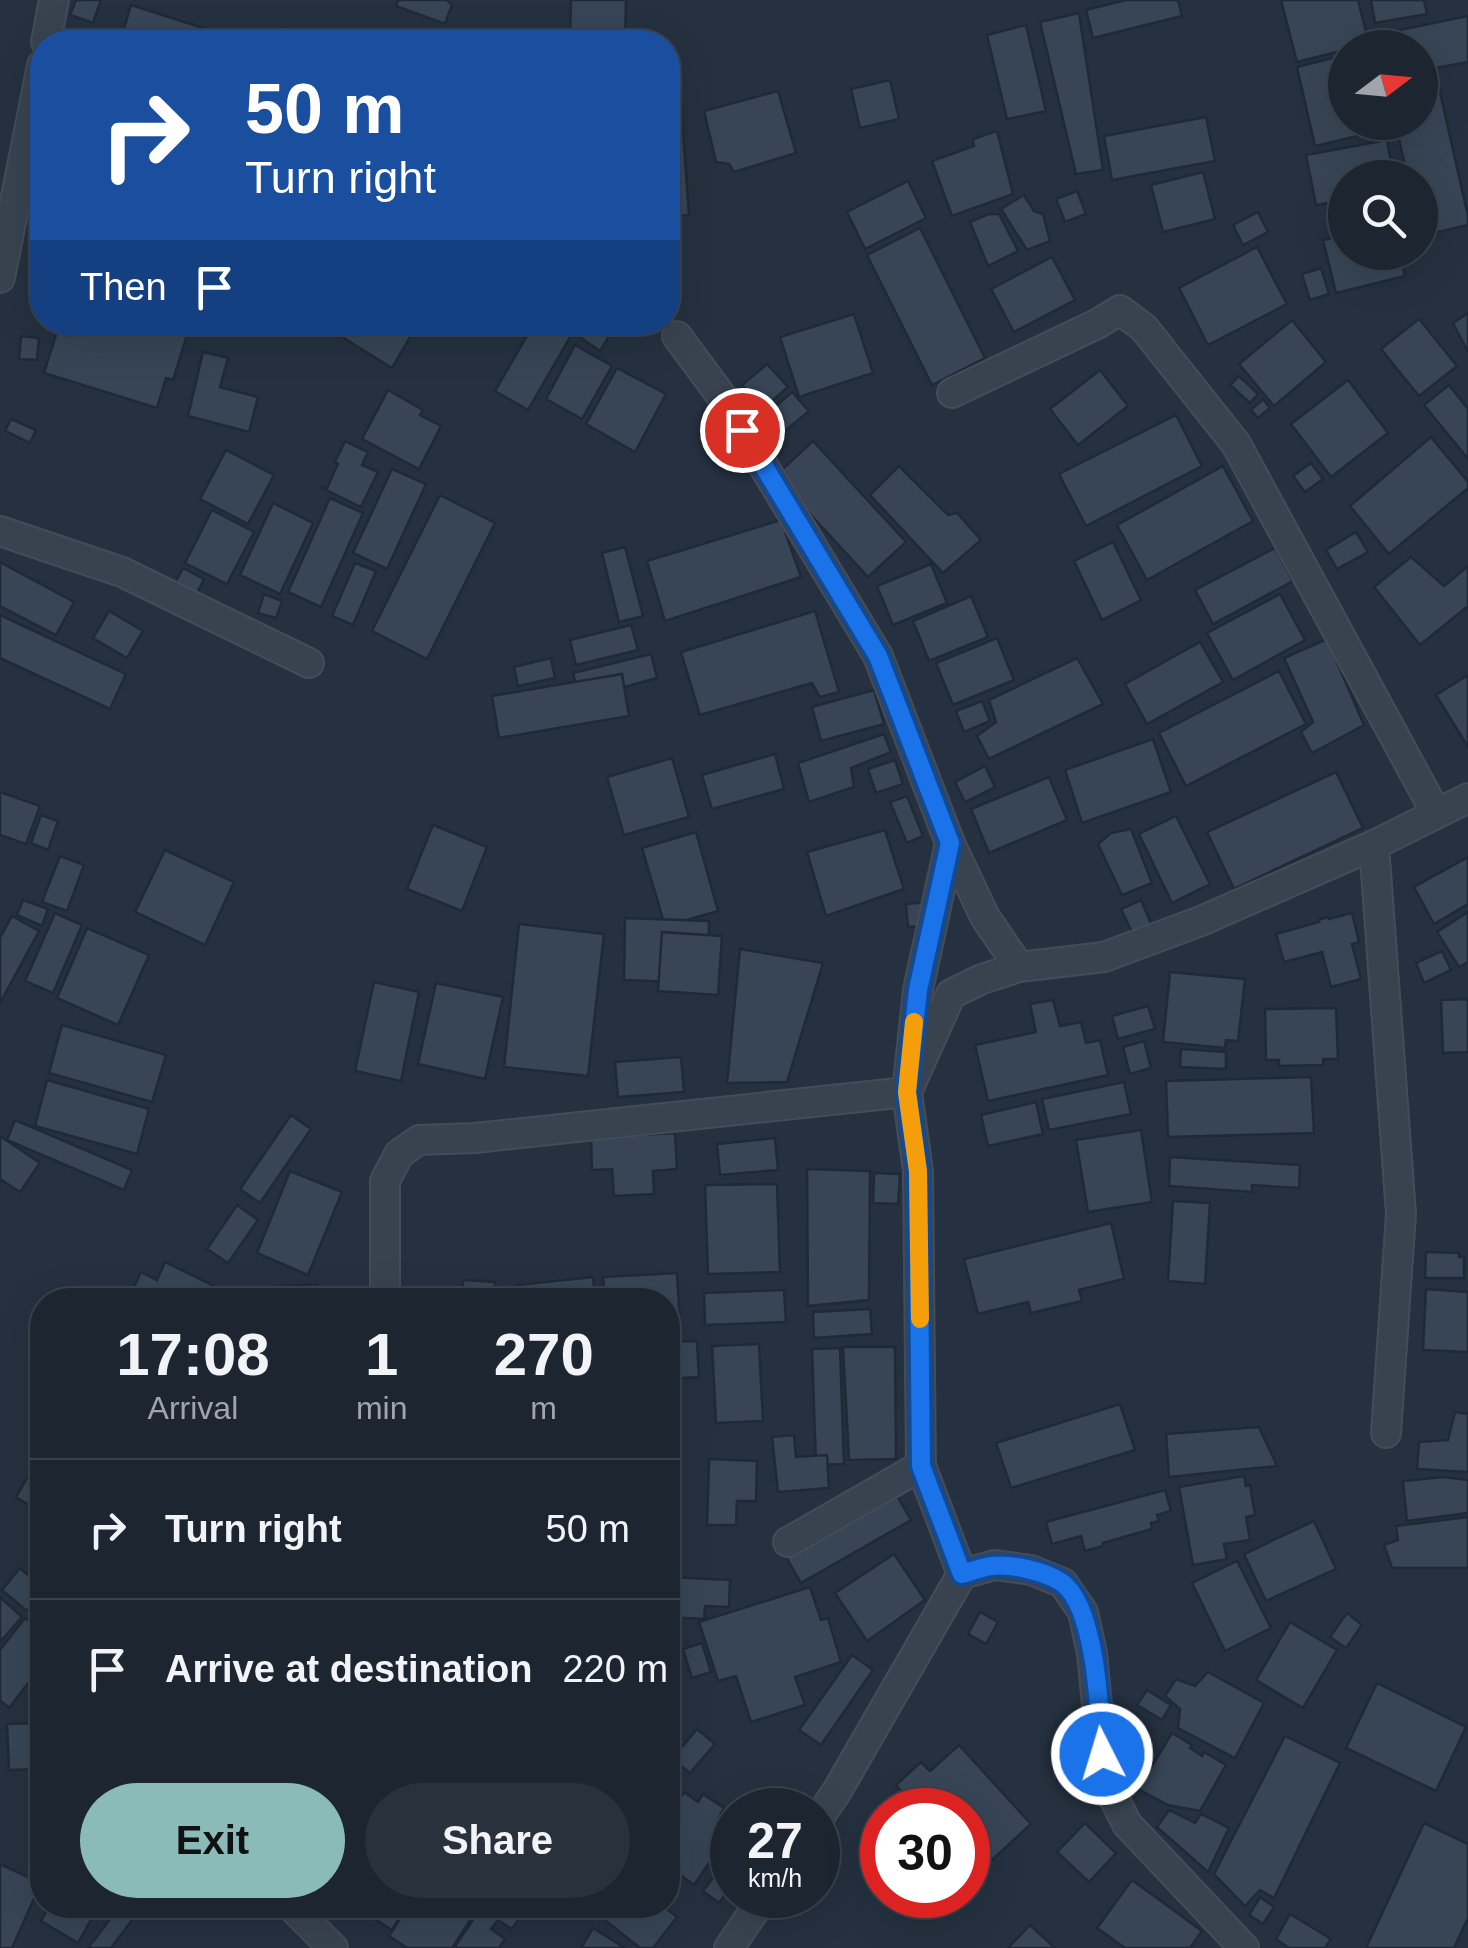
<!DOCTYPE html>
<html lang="en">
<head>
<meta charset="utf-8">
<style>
	:root { --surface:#1c2530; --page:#29313c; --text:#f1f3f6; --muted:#a0a5ab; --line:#3a424c; --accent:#8bbbb9 }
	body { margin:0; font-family:Helvetica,sans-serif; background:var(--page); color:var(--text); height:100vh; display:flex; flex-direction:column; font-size:38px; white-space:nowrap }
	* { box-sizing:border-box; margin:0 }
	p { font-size:32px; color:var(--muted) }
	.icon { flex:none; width:55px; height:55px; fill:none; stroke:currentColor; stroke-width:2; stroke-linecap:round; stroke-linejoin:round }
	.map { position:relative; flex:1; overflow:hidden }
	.details { position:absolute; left:30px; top:1288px; width:650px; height:630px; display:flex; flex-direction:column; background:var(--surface); border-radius:40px; box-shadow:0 10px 40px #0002,0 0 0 2px var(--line) }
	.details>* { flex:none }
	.banner { position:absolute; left:30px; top:30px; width:650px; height:305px; border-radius:40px; box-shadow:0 10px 40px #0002,0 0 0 2px var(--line); background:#1a4fa0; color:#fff; overflow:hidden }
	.needle { width:65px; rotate:74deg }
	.controls { position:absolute; left:1328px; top:30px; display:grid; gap:20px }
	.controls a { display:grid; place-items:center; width:110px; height:110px; border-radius:50%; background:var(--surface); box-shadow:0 10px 40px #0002,0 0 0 2px var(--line); font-size:50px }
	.speed { position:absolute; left:710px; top:1788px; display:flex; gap:20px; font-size:50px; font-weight:700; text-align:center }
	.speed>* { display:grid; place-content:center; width:130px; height:130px; border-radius:50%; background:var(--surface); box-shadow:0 10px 40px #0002,0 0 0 2px var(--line); line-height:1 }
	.speed small { font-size:25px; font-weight:400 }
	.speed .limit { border:15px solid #d22; background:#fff; color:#111 }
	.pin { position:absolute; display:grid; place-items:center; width:85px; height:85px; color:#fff; margin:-42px; border:5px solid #fff; border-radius:50%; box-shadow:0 2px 10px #0007 }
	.me { position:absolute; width:110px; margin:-55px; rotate:355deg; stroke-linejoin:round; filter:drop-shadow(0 0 8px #0008) }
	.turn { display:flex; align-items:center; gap:35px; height:210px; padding:0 50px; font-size:45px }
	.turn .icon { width:130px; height:130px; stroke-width:2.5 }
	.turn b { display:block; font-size:70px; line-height:85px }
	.then { display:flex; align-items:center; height:95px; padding:0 50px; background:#0003; gap:20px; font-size:38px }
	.eta { display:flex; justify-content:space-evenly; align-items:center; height:170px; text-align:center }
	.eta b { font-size:60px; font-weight:800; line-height:70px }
	.action { display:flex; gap:20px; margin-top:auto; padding:20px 50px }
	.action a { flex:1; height:115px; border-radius:60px; background:var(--accent); color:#111; font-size:40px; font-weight:800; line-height:115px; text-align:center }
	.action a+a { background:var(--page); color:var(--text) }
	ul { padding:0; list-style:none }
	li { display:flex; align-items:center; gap:30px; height:140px; padding:0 50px; border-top:2px solid var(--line) }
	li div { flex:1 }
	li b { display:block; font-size:38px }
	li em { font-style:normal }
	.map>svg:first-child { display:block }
	.building { fill:#374556; stroke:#202a37; stroke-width:2.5 }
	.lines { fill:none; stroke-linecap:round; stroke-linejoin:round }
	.minor-casing { stroke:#434c59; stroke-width:32 }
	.minor { stroke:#394350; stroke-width:28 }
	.route-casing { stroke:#114b97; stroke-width:25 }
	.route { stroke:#1a73e8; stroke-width:18 }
	.slow { stroke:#f59e0b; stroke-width:18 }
</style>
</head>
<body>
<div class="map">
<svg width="1468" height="1948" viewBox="0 0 1468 1948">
	<rect width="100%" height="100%" fill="#253140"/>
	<!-- building -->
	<g class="building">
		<polygon points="76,0 101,0 93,23 70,15"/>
		<polygon points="398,0 447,0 452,5 445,24 396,6"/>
		<polygon points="571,0 626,0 625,42 570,41"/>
		<polygon points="1126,0 1178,0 1182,16 1093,38 1086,10"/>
		<polygon points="1281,0 1358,0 1369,44 1345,48 1345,50 1297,62"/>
		<polygon points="1371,0 1424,0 1427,14 1375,23"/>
		<polygon points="131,5 247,42 120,42"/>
		<polygon points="1079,13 1103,170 1076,174 1040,22"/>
		<polygon points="1468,16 1468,62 1420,71 1420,48 1377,48 1375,35"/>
		<polygon points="1026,25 1046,111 1007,119 987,35"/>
		<polygon points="282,28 337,42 278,42"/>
		<polygon points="1345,55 1345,122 1387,122 1388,129 1315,146 1297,67"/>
		<polygon points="668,76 679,77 689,215 668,216"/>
		<polygon points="1437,79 1468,216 1468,225 1421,236 1420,178 1408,178 1395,122 1420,122 1420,82"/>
		<polygon points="890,80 899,119 860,128 851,89"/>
		<polygon points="778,91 796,153 734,172 729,164 716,162 704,111"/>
		<polygon points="1206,117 1215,161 1112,180 1104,136"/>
		<polygon points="997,131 1013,194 952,216 932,161 974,146 973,139"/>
		<polygon points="1387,140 1394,178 1345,178 1345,200 1316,205 1306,155"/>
		<polygon points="1203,172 1215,219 1163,232 1151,185"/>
		<polygon points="908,181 926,218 865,249 847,212"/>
		<polygon points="1077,191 1086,214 1065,222 1056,199"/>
		<polygon points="1024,195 1034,211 1043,214 1050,241 1027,250 1001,209"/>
		<polygon points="1258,212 1268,232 1243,245 1233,225"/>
		<polygon points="989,214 999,214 1018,251 988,266 970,222"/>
		<polygon points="920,228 985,358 932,385 867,255"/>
		<polygon points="1345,235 1345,252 1399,252 1405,276 1336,293 1323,240"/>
		<polygon points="1257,247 1287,304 1208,345 1179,288"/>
		<polygon points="1052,257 1075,300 1014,332 991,289"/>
		<polygon points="1321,268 1329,294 1310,300 1302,274"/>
		<polygon points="1468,313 1468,352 1453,323"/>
		<polygon points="854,314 873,373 799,397 780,337"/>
		<polygon points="1419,319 1457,366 1419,396 1381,349"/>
		<polygon points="1292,320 1326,362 1274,406 1239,364"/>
		<polygon points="60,322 144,322 187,335 173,380 166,378 157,408 44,373"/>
		<polygon points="346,322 419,322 392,368 339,335"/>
		<polygon points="535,322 552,322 572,334 528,410 495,391"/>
		<polygon points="585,322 618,322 600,351 577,335"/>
		<polygon points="21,336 39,338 37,360 19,359"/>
		<polygon points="575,345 612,366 582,419 546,399"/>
		<polygon points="203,352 228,358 220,387 258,397 249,432 188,416"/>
		<polygon points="767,364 788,387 763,409 742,385"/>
		<polygon points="617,368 666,394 635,452 586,424"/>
		<polygon points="1100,370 1128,406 1078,445 1050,409"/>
		<polygon points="1239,376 1258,394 1250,403 1230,385"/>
		<polygon points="1348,380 1388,433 1331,477 1291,424"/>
		<polygon points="1449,385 1468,409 1468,459 1424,405"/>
		<polygon points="388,390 423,410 420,415 441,426 419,469 362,439"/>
		<polygon points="792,392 809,411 776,439 760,420"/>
		<polygon points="1263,399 1270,408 1258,418 1251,410"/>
		<polygon points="1176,415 1202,466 1086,526 1059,474"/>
		<polygon points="11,419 36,430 30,443 5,431"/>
		<polygon points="1431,437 1468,482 1468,488 1389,554 1350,506"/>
		<polygon points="345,441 368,452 362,465 378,472 361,507 322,488 323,486 327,488 338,464 335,462"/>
		<polygon points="813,441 906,542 868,577 775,476"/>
		<polygon points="226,450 274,475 248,524 200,499"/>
		<polygon points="1311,463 1323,479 1305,492 1293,476"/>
		<polygon points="899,466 948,515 957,513 981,540 943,573 870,495"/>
		<polygon points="1223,466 1253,521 1147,580 1117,525"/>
		<polygon points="392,469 426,484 387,569 353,553"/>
		<polygon points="440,495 495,523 427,659 372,631"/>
		<polygon points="330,498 363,513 321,607 288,592"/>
		<polygon points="273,503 313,523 280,594 240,575"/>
		<polygon points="212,510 254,532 227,584 185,563"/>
		<polygon points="781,520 801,577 665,621 647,561"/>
		<polygon points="1356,532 1368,552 1337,569 1326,550"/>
		<polygon points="1113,542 1141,600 1102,620 1074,561"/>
		<polygon points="625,547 643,616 619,622 602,553"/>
		<polygon points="1275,548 1293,581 1213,624 1195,590"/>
		<polygon points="1411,557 1444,586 1468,566 1468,606 1420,645 1374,587"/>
		<polygon points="0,562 74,602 56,635 0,606"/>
		<polygon points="355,563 376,571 353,625 332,616"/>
		<polygon points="931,564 947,603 893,625 877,586"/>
		<polygon points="183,568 204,579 197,593 175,583"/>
		<polygon points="264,594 282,601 276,618 258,613"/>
		<polygon points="1280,594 1305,640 1233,680 1207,633"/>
		<polygon points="971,596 988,637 929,661 913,621"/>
		<polygon points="109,611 143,631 127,658 93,638"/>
		<polygon points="815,611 839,692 820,697 812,683 700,715 681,652"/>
		<polygon points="0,615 126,674 110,709 0,658"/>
		<polygon points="631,625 638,650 576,665 570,640"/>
		<polygon points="997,638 1014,680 953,705 936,663"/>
		<polygon points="1327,639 1364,725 1312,753 1301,732 1313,722 1284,658"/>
		<polygon points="1200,642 1223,682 1147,724 1125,684"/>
		<polygon points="651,654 657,678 580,699 573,673"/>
		<polygon points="551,658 555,678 518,686 514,667"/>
		<polygon points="1077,658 1103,704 989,759 977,736 996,722 989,700"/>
		<polygon points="1279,671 1306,724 1186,786 1159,733"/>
		<polygon points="622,674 629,716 499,738 492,696"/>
		<polygon points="1468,675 1468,747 1436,695"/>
		<polygon points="874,690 884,724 821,741 812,707"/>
		<polygon points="982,701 990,721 964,732 956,711"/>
		<polygon points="884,734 891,752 851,768 854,787 809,802 798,763"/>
		<polygon points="1153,739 1171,792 1082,823 1065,770"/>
		<polygon points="775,754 784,789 712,809 702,775"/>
		<polygon points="672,758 689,817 624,835 607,777"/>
		<polygon points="895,760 903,784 876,793 868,769"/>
		<polygon points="985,766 995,787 965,802 955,782"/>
		<polygon points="1336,772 1363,828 1234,889 1207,832"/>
		<polygon points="1049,777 1067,820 989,853 971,809"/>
		<polygon points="0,792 40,806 26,844 0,835"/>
		<polygon points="907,796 923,836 907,843 890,802"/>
		<polygon points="41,815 58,821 48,850 31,843"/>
		<polygon points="1176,816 1210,884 1172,903 1139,834"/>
		<polygon points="433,825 487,847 462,911 407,889"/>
		<polygon points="1131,829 1152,883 1122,895 1098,844 1111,833"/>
		<polygon points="885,830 904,889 826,916 807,852"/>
		<polygon points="696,832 718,911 665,926 642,848"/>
		<polygon points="165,850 234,882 205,945 135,912"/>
		<polygon points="60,856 84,865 67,911 42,902"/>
		<polygon points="1468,857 1468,904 1434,924 1414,887"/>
		<polygon points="23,900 48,909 42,926 17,915"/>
		<polygon points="1141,900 1153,928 1134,936 1121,909"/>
		<polygon points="929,902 931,925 908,927 906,904"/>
		<polygon points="1468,912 1468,962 1459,967 1437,932"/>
		<polygon points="55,913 82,925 53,993 25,981"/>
		<polygon points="1352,913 1359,942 1352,944 1361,979 1331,987 1322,952 1284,962 1276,934 1319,922 1318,920 1328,917 1329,919"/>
		<polygon points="12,916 39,931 0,1003 0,938"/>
		<polygon points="625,918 709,921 708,983 624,980"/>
		<polygon points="519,924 604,934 588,1076 504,1067"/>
		<polygon points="87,928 149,955 118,1025 57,998"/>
		<polygon points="662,932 722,936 718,995 658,991"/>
		<polygon points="740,949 823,963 787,1082 727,1083"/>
		<polygon points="1442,951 1451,970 1424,983 1416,963"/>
		<polygon points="1170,972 1245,979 1238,1041 1226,1040 1225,1048 1163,1042"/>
		<polygon points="374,982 419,992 401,1081 355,1071"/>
		<polygon points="436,983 503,997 485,1079 418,1064"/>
		<polygon points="1468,999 1468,1052 1443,1053 1441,1000"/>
		<polygon points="1053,1000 1060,1026 1081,1022 1086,1043 1100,1040 1108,1075 988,1101 975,1045 1036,1032 1030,1004"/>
		<polygon points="1148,1006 1155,1029 1118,1039 1112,1016"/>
		<polygon points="1336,1008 1338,1059 1323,1059 1323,1065 1279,1066 1279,1060 1266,1060 1265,1009"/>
		<polygon points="62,1025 166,1055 152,1102 49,1073"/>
		<polygon points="1144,1041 1151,1068 1130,1074 1123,1047"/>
		<polygon points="1181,1049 1226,1052 1226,1069 1180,1067"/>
		<polygon points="681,1057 684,1092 618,1097 615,1062"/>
		<polygon points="1311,1077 1314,1133 1168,1137 1166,1081"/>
		<polygon points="47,1080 149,1109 137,1154 35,1126"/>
		<polygon points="1124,1082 1131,1114 1049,1130 1042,1099"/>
		<polygon points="1036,1102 1043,1134 988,1146 981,1115"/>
		<polygon points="291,1115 311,1129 260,1203 240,1189"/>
		<polygon points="15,1120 132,1170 124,1190 7,1140"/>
		<polygon points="1141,1130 1152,1202 1088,1212 1076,1140"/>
		<polygon points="675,1133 677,1169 653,1171 654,1194 614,1196 612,1169 592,1170 591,1138"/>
		<polygon points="0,1136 40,1163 20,1192 0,1179"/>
		<polygon points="775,1138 778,1170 720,1175 717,1144"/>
		<polygon points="1170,1157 1300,1165 1299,1188 1252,1185 1252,1192 1169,1186"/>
		<polygon points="807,1169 870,1171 869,1300 808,1306"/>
		<polygon points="290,1171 342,1192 308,1275 257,1253"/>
		<polygon points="874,1173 900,1174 898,1204 873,1203"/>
		<polygon points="777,1184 780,1272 708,1274 705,1185"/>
		<polygon points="1173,1201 1210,1203 1205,1284 1168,1281"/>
		<polygon points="237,1205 258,1220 228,1263 207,1249"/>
		<polygon points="1111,1223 1124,1279 1079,1290 1082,1301 1031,1313 1028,1302 978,1314 964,1259"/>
		<polygon points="1426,1252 1459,1253 1459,1257 1464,1257 1464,1278 1425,1278"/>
		<polygon points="165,1262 212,1285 206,1300 128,1300 141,1272 157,1280"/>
		<polygon points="677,1273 680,1324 668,1325 668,1300 605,1300 603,1277"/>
		<polygon points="593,1277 595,1300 518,1300 517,1285"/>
		<polygon points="463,1280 495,1282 494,1300 462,1300"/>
		<polygon points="316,1284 316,1293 321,1292 321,1300 264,1300 263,1288"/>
		<polygon points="1426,1289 1468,1292 1468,1352 1423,1350"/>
		<polygon points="784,1290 786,1322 705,1325 704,1293"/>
		<polygon points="870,1309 872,1334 814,1338 813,1312"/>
		<polygon points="697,1341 699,1377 668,1379 668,1342"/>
		<polygon points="759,1344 763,1421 716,1423 712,1346"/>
		<polygon points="843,1347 895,1347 896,1459 849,1460"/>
		<polygon points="840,1348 844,1464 816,1465 812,1349"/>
		<polygon points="1120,1404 1135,1450 1011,1488 996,1443"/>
		<polygon points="1455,1412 1468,1414 1468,1472 1417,1469 1419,1442 1448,1440"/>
		<polygon points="1259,1427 1277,1466 1169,1477 1166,1434"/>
		<polygon points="794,1435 796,1457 827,1455 829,1488 778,1492 772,1437"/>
		<polygon points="42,1452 42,1513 16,1497"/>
		<polygon points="709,1459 757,1461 756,1501 737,1501 736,1525 707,1525"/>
		<polygon points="1244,1476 1246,1486 1250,1485 1255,1515 1246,1517 1250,1540 1224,1544 1227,1559 1193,1565 1179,1487"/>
		<polygon points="1443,1477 1468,1480 1468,1513 1407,1521 1403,1481"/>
		<polygon points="1165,1490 1171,1511 1157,1515 1159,1521 1151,1523 1152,1529 1103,1543 1103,1546 1085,1551 1081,1536 1052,1544 1046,1522"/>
		<polygon points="896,1494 911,1520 801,1583 786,1557"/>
		<polygon points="1468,1517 1468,1568 1392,1568 1384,1545 1398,1540 1396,1526"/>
		<polygon points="1314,1521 1336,1569 1266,1601 1244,1554"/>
		<polygon points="894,1554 925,1600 867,1641 835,1593"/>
		<polygon points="1237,1561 1271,1628 1225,1651 1192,1583"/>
		<polygon points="20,1568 42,1587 42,1593 27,1611 2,1590"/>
		<polygon points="668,1577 730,1580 729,1607 705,1606 704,1619 668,1617"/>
		<polygon points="810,1587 821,1620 828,1618 841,1662 795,1677 805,1705 751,1722 736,1676 718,1681 699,1622"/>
		<polygon points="0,1597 22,1617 0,1642"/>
		<polygon points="980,1612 998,1622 986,1644 968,1634"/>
		<polygon points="1347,1613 1362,1625 1346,1648 1330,1637"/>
		<polygon points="25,1618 42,1632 42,1665 9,1708 0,1700 0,1650"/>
		<polygon points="1290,1622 1337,1650 1303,1708 1256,1680"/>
		<polygon points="702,1643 711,1672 692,1678 683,1649"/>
		<polygon points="852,1655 873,1670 821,1745 799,1730"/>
		<polygon points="1208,1672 1264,1703 1235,1758 1178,1728 1180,1709 1165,1696 1176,1679 1195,1686"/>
		<polygon points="1377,1683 1466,1727 1436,1791 1346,1748"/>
		<polygon points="1147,1690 1171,1705 1162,1720 1137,1705"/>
		<polygon points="42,1723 42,1769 9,1770 7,1724"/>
		<polygon points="697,1729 715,1744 690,1773 672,1759"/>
		<polygon points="1172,1733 1192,1745 1190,1748 1202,1756 1204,1752 1226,1765 1200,1811 1168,1805 1138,1789"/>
		<polygon points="1285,1736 1340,1763 1274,1898 1260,1890 1245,1906 1214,1874"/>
		<polygon points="959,1745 1031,1824 968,1882 968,1810 887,1810 904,1795 896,1785 921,1762 930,1771"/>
		<polygon points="684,1792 698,1802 703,1794 724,1808 719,1817 732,1826 732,1830 694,1885 668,1866 668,1815"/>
		<polygon points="1169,1810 1195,1823 1201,1814 1229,1828 1208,1872 1157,1827"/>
		<polygon points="1085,1823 1116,1853 1089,1882 1057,1852"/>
		<polygon points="1424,1823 1468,1844 1468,1918 1454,1948 1366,1948"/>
		<polygon points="732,1852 732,1885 719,1903 703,1891"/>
		<polygon points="0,1864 41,1883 12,1948 0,1948"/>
		<polygon points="1132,1880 1202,1931 1190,1948 1125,1948 1097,1928"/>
		<polygon points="1260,1897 1274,1907 1263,1924 1249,1915"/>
		<polygon points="50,1905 99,1905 78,1943 41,1921"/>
		<polygon points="121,1905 138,1905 141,1908 111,1948 88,1948"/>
		<polygon points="364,1905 407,1905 392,1930 361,1910"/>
		<polygon points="409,1905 480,1905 452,1948 407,1948 389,1936"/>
		<polygon points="483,1905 528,1905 512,1929 498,1920 491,1929 505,1939 499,1948 454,1948"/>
		<polygon points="586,1905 662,1905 677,1917 653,1948 640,1948"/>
		<polygon points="1290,1914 1331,1939 1325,1948 1289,1948 1276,1939"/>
		<polygon points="1030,1925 1055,1948 1008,1948"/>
		<polygon points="593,1928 625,1948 581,1948"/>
	</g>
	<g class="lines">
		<defs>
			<g id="minor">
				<polyline points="46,42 54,0"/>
				<polyline points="0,278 42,65"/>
				<polyline points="952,393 1097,324 1120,310 1144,328 1236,444 1436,813"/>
				<polyline points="0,531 122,572 309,663"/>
				<polyline points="950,843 985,917 1019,967"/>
				<polyline points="1374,845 1401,1214 1386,1433"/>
				<polyline points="385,1300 385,1181 399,1154 419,1140 475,1138 907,1092 918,990 950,843 878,656 722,397 677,336"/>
				<polyline points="788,1542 921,1466"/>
				<polyline points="962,1574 921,1466 918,1171 907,1092 951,994 982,979 1019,967 1104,957 1201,921 1374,845 1468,798"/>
				<polyline points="818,1819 837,1791 962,1574 995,1565 1031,1570 1063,1583 1083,1612 1092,1653 1104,1778 1127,1824 1244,1948"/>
				<polyline points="290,1905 333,1948"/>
				<polyline points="729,1948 765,1895"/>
			</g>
		</defs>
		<!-- minor casing -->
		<use href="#minor" class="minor-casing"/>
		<!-- minor -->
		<use href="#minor" class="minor"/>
	</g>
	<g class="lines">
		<defs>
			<path id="route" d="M742,430L878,656L950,843L918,990L907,1092L918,1171L921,1466L962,1574C972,1571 982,1567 992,1566C1012,1564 1044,1571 1061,1582C1096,1605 1100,1713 1102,1754"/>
		</defs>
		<!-- route casing -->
		<use href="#route" class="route-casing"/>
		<!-- route -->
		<use href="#route" class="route"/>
		<!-- slow -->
		<polyline class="slow" points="914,1022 907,1092 918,1171 920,1319"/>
	</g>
</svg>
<div class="controls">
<a><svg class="needle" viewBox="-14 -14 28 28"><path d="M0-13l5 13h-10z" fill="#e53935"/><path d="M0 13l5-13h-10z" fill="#a0a5ab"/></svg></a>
<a><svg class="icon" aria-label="search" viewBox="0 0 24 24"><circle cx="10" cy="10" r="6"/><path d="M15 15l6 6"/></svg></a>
</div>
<div class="speed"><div>27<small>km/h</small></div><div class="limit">30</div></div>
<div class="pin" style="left:742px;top:430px;background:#d93025"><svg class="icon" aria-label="arrive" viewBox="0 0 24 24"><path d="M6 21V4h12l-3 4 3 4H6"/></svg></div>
<svg class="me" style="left:1102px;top:1754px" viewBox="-20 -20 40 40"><circle r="17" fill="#1a73e8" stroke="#fff" stroke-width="3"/><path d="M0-11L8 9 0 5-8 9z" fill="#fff"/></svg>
<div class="banner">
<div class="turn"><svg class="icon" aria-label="right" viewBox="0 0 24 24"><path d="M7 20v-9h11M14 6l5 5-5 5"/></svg><div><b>50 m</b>Turn right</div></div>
<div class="then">Then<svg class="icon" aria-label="arrive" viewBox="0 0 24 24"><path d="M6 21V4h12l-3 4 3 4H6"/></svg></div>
</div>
<section class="details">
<div class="eta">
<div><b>17:08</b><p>Arrival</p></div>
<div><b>1</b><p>min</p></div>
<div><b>270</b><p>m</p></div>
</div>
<ul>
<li><svg class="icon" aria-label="right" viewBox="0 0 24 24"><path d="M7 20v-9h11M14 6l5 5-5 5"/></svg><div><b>Turn right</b></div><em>50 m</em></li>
<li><svg class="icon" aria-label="arrive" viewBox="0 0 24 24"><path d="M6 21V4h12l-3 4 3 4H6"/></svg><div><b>Arrive at destination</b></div><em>220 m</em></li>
</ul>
<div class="action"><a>Exit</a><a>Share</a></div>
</section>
</div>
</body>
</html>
